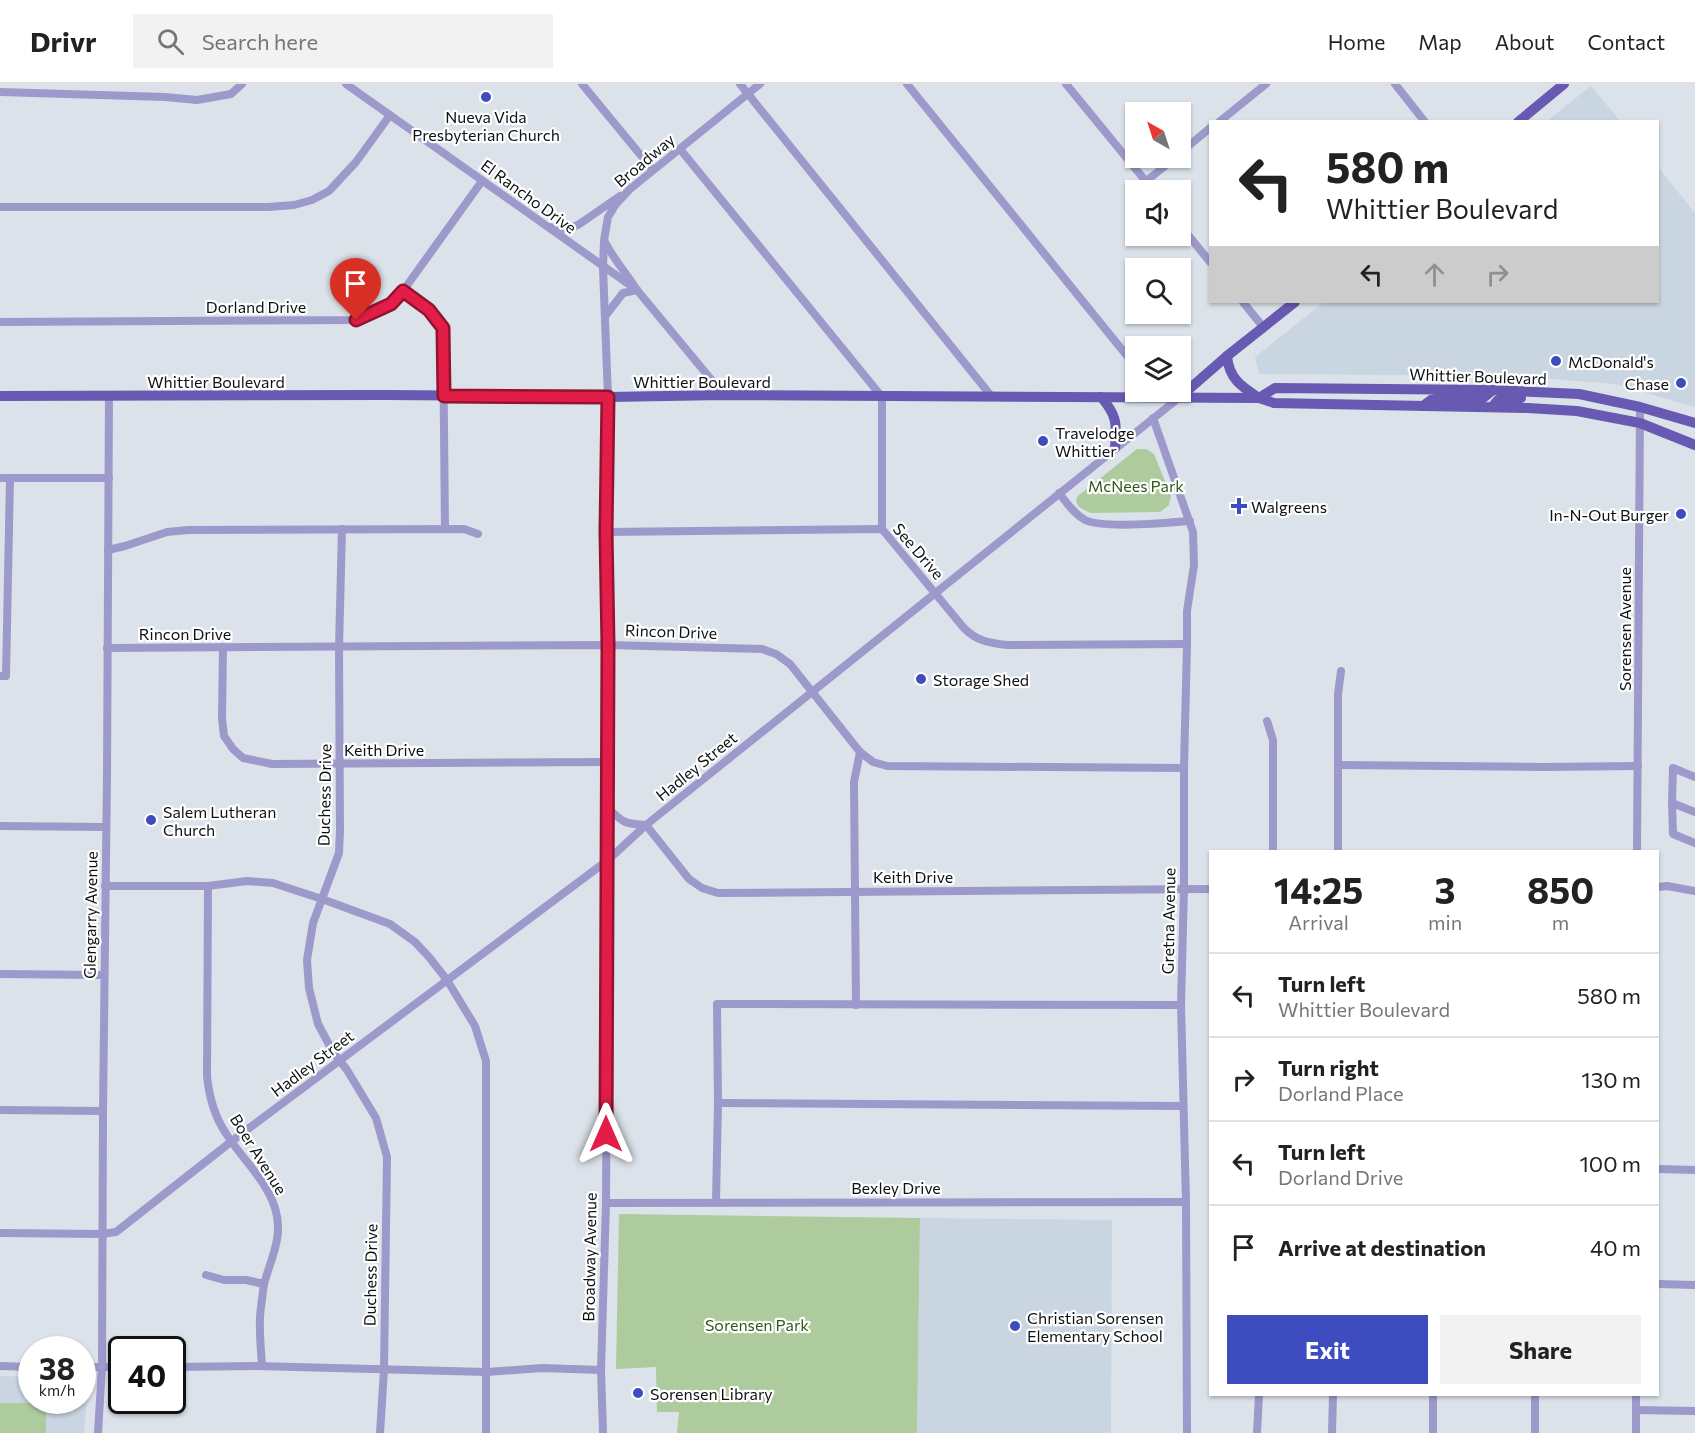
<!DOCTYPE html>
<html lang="en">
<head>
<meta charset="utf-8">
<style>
	:root { --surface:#fff; --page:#f2f2f2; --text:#222; --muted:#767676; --line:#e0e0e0; --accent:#3d4cbf }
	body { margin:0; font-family:Commissioner,sans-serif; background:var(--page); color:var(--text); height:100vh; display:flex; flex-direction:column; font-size:22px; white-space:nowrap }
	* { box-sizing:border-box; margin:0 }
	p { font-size:20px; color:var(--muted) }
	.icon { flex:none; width:33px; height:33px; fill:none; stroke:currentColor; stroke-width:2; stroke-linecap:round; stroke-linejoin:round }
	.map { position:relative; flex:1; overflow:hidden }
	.sheet { position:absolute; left:1209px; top:766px; width:450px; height:546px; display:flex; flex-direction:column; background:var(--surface); border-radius:0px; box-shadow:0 2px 4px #0004 }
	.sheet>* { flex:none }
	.guide { position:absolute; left:1209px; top:36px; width:450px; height:183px; border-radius:0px; box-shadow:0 2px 4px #0004; background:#fff; color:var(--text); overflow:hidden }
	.needle { width:39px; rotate:321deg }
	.fabs { position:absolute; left:1125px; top:18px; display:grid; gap:12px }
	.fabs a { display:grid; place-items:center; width:66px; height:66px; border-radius:0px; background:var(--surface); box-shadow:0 2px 4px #0004; font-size:30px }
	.speed { position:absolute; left:18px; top:1252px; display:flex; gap:12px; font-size:30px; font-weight:700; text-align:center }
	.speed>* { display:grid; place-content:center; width:78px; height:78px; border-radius:50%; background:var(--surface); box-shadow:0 2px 4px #0004; line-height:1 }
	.speed small { font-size:15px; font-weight:400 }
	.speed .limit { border:3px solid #111; border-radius:9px; background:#fff; color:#111 }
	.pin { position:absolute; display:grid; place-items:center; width:51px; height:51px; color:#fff; margin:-62px -26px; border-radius:50% 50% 50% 0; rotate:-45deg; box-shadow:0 0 6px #0007 }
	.pin .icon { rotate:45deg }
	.me { position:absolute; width:66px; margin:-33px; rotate:0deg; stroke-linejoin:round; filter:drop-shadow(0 0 4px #0008) }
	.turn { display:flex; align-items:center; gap:21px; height:126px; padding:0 18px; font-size:27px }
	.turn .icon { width:78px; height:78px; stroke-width:2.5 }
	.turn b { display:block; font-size:42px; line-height:51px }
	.lanes { display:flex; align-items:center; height:57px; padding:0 18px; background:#0003; justify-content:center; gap:30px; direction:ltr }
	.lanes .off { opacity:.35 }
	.eta { display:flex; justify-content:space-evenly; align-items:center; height:102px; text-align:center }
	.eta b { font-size:36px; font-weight:700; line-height:42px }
	.button { display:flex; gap:12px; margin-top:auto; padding:12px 18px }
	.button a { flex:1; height:69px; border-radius:0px; background:var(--accent); color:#fff; font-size:24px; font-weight:700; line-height:69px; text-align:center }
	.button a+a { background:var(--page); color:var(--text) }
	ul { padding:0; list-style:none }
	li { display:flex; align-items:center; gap:18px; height:84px; padding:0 18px; border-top:2px solid var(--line) }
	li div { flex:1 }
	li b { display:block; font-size:22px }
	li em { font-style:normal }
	header { display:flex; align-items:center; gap:36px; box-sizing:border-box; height:84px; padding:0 30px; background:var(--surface); border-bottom:2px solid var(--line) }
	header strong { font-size:28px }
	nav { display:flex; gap:33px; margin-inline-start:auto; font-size:21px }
	.search { width:420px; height:54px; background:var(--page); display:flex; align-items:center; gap:15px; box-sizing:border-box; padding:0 21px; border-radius:0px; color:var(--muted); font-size:22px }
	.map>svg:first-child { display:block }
	.built { fill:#cad5e2 }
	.green { fill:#adcb9d }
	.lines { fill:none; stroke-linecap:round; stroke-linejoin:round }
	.minor { stroke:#9d99cb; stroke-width:8 }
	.major { stroke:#6859b2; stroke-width:10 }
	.route-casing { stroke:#92132f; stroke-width:15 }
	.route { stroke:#e11d48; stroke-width:10 }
	.poi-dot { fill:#3d4cbf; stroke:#fff; stroke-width:2 }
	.labels { text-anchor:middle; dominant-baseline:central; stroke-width:4.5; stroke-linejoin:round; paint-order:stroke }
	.poi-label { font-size:16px; fill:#0e1012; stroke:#fff; text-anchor:start }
	.street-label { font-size:16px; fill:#0e1012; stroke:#fff }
	.park-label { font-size:16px; fill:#325815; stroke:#fff }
</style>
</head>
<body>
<header>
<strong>Drivr</strong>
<div class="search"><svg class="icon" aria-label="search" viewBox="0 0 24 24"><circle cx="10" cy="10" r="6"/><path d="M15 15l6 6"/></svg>Search here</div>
<nav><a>Home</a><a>Map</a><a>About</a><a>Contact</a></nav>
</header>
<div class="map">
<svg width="1695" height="1349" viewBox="0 0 1695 1349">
	<rect width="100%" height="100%" fill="#dbe2e9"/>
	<!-- built -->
	<g class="built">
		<polygon points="1591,2 1620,37 1547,37"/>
		<polygon points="1658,83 1695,129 1695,323 1615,300 1516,292 1259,290 1255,273 1324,218 1658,218"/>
		<polygon points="920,1134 1112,1136 1111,1349 917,1349"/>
		<polygon points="0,1292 31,1293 32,1317 82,1317 83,1294 88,1301 84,1349 0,1349"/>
	</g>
	<!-- green -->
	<g class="green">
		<path d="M1137,365H1146L1154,370L1171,412L1169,421L1160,428L1091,429C1084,426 1072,422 1078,412Z"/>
		<polygon points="619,1130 920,1134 917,1349 677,1349 679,1328 657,1328 656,1283 616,1285"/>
		<rect x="0" y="1319" width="46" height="30"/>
	</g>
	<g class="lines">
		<!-- minor -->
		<g class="minor">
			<polyline points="346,0 637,206"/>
			<polyline points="582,0 653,86"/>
			<polyline points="740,0 992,313"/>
			<polyline points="907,0 1136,283"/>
			<polyline points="1066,0 1153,106"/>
			<polyline points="1395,0 1425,38"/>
			<polyline points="0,8 165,13 197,16 231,10 242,0"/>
			<polyline points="1219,38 1266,0"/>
			<polyline points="680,65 882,313 882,445"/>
			<polyline points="1180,69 1210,44"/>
			<polyline points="1145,98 1175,74"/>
			<polyline points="0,123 268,123 294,121 312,116 329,107 356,78 390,31"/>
			<polyline points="1180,141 1210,178"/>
			<polyline points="549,143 566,145 578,141 620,112"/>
			<path d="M605,158C614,176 627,190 637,206L724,311"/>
			<polyline points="403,207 429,226 443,244 445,445"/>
			<polyline points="1243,218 1263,243"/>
			<polyline points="606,231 623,209 637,206"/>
			<polyline points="0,238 356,236 391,220 403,207 482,97"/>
			<polyline points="1153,334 1193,448 1194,481 1187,527 1187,560 1184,684 1184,805 1181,921 1186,1118 1187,1349"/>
			<polyline points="0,394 109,394"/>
			<path d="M1059,409C1067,419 1074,430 1085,436C1104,445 1168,439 1190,437"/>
			<polyline points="342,445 339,564 340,746 339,769 313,839 307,876 309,904 318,940 333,968 347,986 376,1034 387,1073 384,1286 380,1349"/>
			<path d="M606,448L882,445L963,543C976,557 989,559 1007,561L1187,560"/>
			<polyline points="108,466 125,462 167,448 188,446 464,445 478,450"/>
			<polyline points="223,563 222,634 224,652 233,665 243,674 272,680 608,678"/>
			<polyline points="107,564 608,561 762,565 776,570 790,580 860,668 873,678 887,682 1184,684"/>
			<polyline points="0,592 6,592 10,394"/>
			<polyline points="1267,637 1273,656 1273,768"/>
			<polyline points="1339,681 1542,683 1638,682"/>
			<polyline points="1672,719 1673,684 1695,693"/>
			<path d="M608,724C623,739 625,740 646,741"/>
			<polyline points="1695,728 1672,719 1673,750 1695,759"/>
			<polyline points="646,741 689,795 702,804 718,809 1210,805"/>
			<polyline points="0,742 106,743"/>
			<polyline points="1338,768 1338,610 1341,587"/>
			<polyline points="1637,768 1640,323"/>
			<polyline points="105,802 208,802 247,797 273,799 322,815 390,840 415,858 429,873 447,896 475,942 486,977 486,1349"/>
			<path d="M208,802L207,992C209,1012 214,1031 225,1048C241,1074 266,1095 275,1124C284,1152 271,1174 264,1200C263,1207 262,1215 261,1223C258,1242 261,1263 262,1282"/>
			<polyline points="1658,803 1667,802 1695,807"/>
			<polyline points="0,890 104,891"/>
			<polyline points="856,921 854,698 860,668"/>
			<polyline points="718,1019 1182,1022"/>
			<polyline points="0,1026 103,1027"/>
			<polyline points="1658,1085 1695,1086"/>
			<polyline points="716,1118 718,1019 717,920 1181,921"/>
			<polyline points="606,1119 1186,1118"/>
			<polyline points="0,1149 102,1150 116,1148 232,1057 608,776 646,741 1180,313"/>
			<polyline points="206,1191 224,1196 246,1196 264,1200"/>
			<polyline points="1658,1200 1695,1201"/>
			<polyline points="0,1282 32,1283"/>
			<polyline points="82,1283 122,1283"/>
			<polyline points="172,1283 257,1282 487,1288 542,1284 601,1286"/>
			<polyline points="1433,1311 1433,1349"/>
			<polyline points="1535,1311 1535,1349"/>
			<polyline points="1636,1326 1695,1327"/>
			<polyline points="98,1349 102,1283 103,1027 107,691 109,312"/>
			<polyline points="603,1349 601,1286 606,1119 608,776 608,561 606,448 608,313 603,184 604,156 608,133 616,120 630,105 760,0"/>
			<polyline points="1257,1349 1259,1311"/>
			<polyline points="1332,1349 1333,1311"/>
			<polyline points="1636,1349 1636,1311"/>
		</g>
		<!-- major -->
		<g class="major">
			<polyline points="1518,38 1564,0"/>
			<path d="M1227,272C1229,295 1242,303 1259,314"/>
			<polyline points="0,312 386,311 608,313 724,311 1259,314 1274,319 1528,324 1577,327 1640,339 1695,361"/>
			<path d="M1101,313C1117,331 1117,340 1115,364"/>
			<polyline points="1180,313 1227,272 1295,218"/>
			<polyline points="1259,314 1275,304 1493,306 1579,310 1640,323 1695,339"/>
			<polyline points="1423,322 1431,316 1441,314 1482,315 1493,306"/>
			<polyline points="1492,323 1498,316 1521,314"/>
		</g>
	</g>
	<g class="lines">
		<defs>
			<polyline id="route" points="356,236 391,220 403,207 429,226 443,244 444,312 608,313 606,448 608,561 606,1050"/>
		</defs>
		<!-- route casing -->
		<use href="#route" class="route-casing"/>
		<!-- route -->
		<use href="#route" class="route"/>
	</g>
	<!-- markers -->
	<g class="poi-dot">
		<circle cx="486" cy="13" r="6"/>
		<circle cx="1556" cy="277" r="6"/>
		<circle cx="1681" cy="299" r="6"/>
		<circle cx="1043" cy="357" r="6"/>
		<path d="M1236 413h6v6h6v6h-6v6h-6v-6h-6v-6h6z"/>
		<circle cx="1681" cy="430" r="6"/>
		<circle cx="921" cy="595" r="6"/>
		<circle cx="151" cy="736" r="6"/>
		<circle cx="1015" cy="1242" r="6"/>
		<circle cx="638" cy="1309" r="6"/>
	</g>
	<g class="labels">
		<!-- poi labels -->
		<g class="poi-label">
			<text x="486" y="32" text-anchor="middle">Nueva Vida<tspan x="486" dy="18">Presbyterian Church</tspan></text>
			<text x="1568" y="277">McDonald's</text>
			<text x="1669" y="299" text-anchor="end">Chase</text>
			<text x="1055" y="348">Travelodge<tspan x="1055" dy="18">Whittier</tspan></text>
			<text x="1251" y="422">Walgreens</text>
			<text x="1669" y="430" text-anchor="end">In-N-Out Burger</text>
			<text x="933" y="595">Storage Shed</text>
			<text x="163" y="727">Salem Lutheran<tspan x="163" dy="18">Church</tspan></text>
			<text x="1027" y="1233">Christian Sorensen<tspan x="1027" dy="18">Elementary School</tspan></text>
			<text x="650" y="1309">Sorensen Library</text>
		</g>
		<!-- street labels -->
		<g class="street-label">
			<text transform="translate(644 76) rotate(-40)">Broadway</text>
			<text transform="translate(529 112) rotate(36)">El Rancho Drive</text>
			<text x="256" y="222">Dorland Drive</text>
			<text transform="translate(1478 292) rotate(2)">Whittier Boulevard</text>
			<text x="216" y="297">Whittier Boulevard</text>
			<text x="702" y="297">Whittier Boulevard</text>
			<text transform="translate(919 467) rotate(49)">See Drive</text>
			<text transform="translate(1624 545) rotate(-90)">Sorensen Avenue</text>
			<text transform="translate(671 547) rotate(2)">Rincon Drive</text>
			<text x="185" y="549">Rincon Drive</text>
			<text x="384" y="665">Keith Drive</text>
			<text transform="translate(696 682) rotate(-39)">Hadley Street</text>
			<text transform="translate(324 711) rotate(-89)">Duchess Drive</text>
			<text x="913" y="792">Keith Drive</text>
			<text transform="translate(90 831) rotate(-89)">Glengarry Avenue</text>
			<text transform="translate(1168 837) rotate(-89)">Gretna Avenue</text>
			<text transform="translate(312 979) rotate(-37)">Hadley Street</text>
			<text transform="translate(259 1070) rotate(58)">Boer Avenue</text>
			<text x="896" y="1103">Bexley Drive</text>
			<text transform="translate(589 1173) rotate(-89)">Broadway Avenue</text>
			<text transform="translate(370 1191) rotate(-89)">Duchess Drive</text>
		</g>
		<!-- park labels -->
		<g class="park-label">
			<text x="1136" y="401">McNees Park</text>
			<text x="757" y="1240">Sorensen Park</text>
		</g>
	</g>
</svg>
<div class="fabs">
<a><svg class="needle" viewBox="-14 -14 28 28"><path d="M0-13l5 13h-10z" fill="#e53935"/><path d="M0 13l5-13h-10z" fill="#767676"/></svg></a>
<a><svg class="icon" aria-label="sound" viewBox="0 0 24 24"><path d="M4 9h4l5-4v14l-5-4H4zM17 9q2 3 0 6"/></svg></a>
<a><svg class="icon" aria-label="search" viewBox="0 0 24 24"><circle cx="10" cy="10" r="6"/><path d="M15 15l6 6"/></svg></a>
<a><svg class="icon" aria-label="layers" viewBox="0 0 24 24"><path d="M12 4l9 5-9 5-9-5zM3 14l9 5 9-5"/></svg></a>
</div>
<div class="speed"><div>38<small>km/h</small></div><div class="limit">40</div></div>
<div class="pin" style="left:356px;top:236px;background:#d93025"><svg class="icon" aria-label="arrive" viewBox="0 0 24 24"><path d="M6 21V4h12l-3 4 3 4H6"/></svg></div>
<svg class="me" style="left:606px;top:1050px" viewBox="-20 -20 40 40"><path d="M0-17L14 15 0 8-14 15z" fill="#e11d48" stroke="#fff" stroke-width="4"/></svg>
<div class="guide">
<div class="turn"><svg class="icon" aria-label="left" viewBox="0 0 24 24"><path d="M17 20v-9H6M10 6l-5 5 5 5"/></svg><div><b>580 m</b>Whittier Boulevard</div></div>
<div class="lanes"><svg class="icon" aria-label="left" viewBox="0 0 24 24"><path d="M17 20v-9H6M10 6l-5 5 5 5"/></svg><svg class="icon off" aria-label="ahead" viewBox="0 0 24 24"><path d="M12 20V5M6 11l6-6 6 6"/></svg><svg class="icon off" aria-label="right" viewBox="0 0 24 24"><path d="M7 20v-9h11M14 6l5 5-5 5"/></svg></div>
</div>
<section class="sheet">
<div class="eta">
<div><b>14:25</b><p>Arrival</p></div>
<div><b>3</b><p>min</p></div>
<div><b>850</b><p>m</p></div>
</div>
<ul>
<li><svg class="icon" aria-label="left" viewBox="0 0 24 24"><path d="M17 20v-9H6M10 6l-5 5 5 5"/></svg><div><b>Turn left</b><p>Whittier Boulevard</p></div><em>580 m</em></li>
<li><svg class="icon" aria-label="right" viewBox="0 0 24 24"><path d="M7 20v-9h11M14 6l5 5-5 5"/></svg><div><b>Turn right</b><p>Dorland Place</p></div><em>130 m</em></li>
<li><svg class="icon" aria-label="left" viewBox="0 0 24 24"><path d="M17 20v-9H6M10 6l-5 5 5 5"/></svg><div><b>Turn left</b><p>Dorland Drive</p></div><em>100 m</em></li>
<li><svg class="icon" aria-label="arrive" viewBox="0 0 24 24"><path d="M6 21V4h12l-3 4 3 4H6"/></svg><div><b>Arrive at destination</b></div><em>40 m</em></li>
</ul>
<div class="button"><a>Exit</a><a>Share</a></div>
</section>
</div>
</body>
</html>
